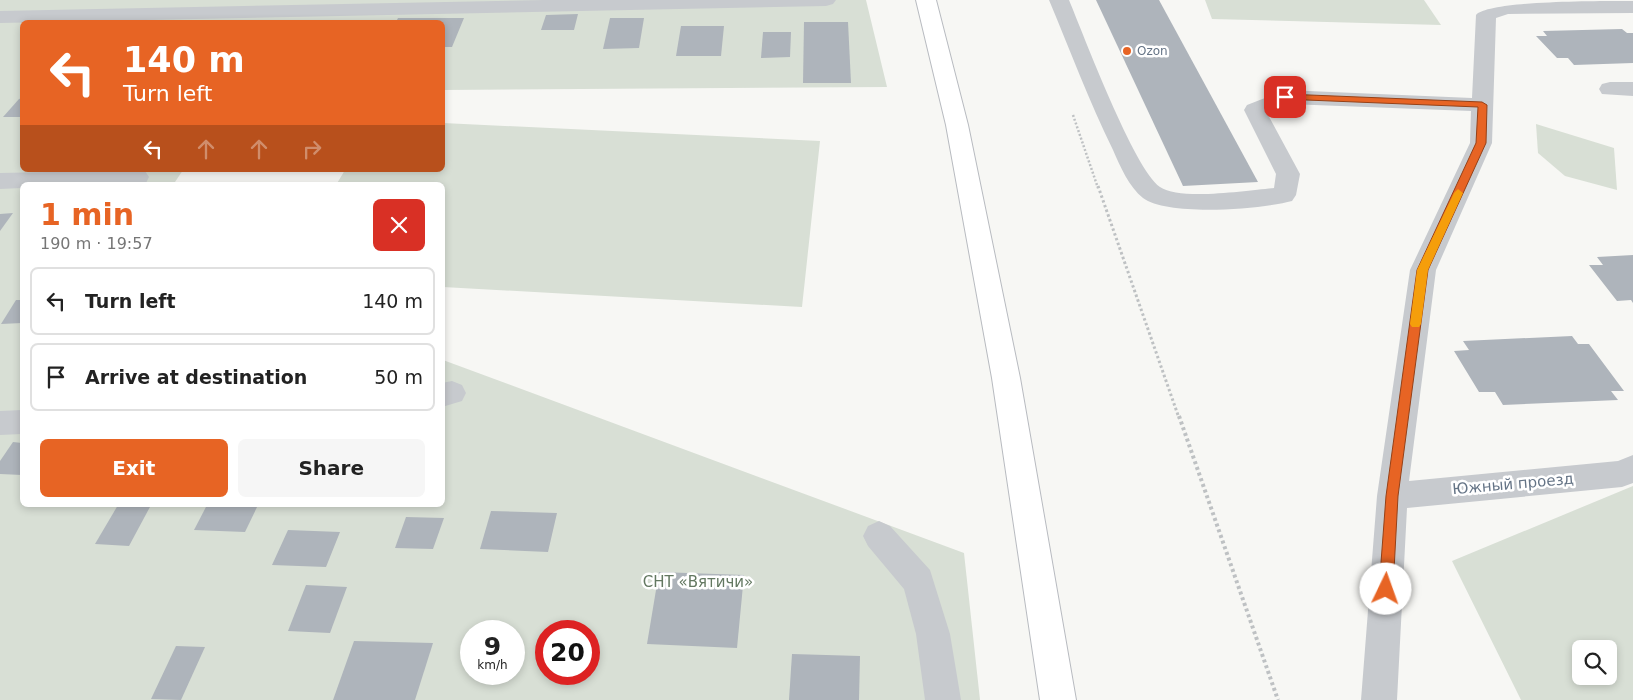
<!DOCTYPE html>
<html lang="en">
<head>
<meta charset="utf-8">
<style>
	:root { --surface:#fff; --page:#f6f6f6; --text:#222; --muted:#767676; --line:#e0e0e0; --accent:#e76424 }
	body { margin:0; font-family:"DejaVu Sans",sans-serif; background:var(--page); color:var(--text); height:100vh; display:flex; flex-direction:column; font-size:19px; white-space:nowrap }
	* { box-sizing:border-box; margin:0 }
	p { font-size:16px; color:var(--muted) }
	.icon { flex:none; width:28px; height:28px; fill:none; stroke:currentColor; stroke-width:2; stroke-linecap:round; stroke-linejoin:round }
	.map { position:relative; flex:1; overflow:hidden }
	.panel { position:absolute; left:20px; top:182px; width:425px; height:325px; display:flex; flex-direction:column; background:var(--surface); border-radius:8px; box-shadow:0 2px 8px #0003 }
	.panel>* { flex:none }
	.top-card { position:absolute; left:20px; top:20px; width:425px; height:152px; border-radius:8px; box-shadow:0 2px 8px #0003; background:#e76424; color:#fff; overflow:hidden }
	.fabs { position:absolute; left:1572px; top:640px; display:grid; gap:10px }
	.fabs a { display:grid; place-items:center; width:45px; height:45px; border-radius:8px; background:var(--surface); box-shadow:0 2px 8px #0003; font-size:25px }
	.speed { position:absolute; left:460px; top:620px; display:flex; gap:10px; font-size:25px; font-weight:700; text-align:center }
	.speed>* { display:grid; place-content:center; width:65px; height:65px; border-radius:50%; background:var(--surface); box-shadow:0 2px 8px #0003; line-height:1 }
	.speed small { font-size:12px; font-weight:400 }
	.speed .limit { border:8px solid #d22; background:#fff; color:#111 }
	.pin { position:absolute; display:grid; place-items:center; width:42px; height:42px; color:#fff; margin:-21px; border-radius:10px; box-shadow:0 2px 8px #0006 }
	.me { position:absolute; width:55px; margin:-28px; rotate:3deg; stroke-linejoin:round; filter:drop-shadow(0 0 4px #0008) }
	.turn { display:flex; align-items:center; gap:18px; height:105px; padding:0 20px; font-size:22px }
	.turn .icon { width:65px; height:65px; stroke-width:2.5 }
	.turn b { display:block; font-size:35px; line-height:42px }
	.lanes { display:flex; align-items:center; height:48px; padding:0 20px; background:#0003; justify-content:center; gap:25px; direction:ltr }
	.lanes .off { opacity:.35 }
	.round { display:grid; place-items:center; flex:none; width:52px; height:52px; border-radius:8px; background:var(--page) }
	.headline { display:flex; align-items:center; justify-content:space-between; height:85px; padding:0 20px }
	h1 { font-size:30px; font-weight:700; line-height:38px; color:var(--accent) }
	.primary-button { display:flex; gap:10px; margin-top:auto; padding:10px 20px }
	.primary-button a { flex:1; height:58px; border-radius:8px; background:var(--accent); color:#fff; font-size:20px; font-weight:700; line-height:58px; text-align:center }
	.primary-button a+a { background:var(--page); color:var(--text) }
	ul { padding:0; list-style:none }
	li { display:flex; align-items:center; gap:15px; height:68px; margin:0 10px 8px; padding:0 10px; border:2px solid var(--line); border-radius:8px }
	li div { flex:1 }
	li b { display:block; font-size:19px }
	li em { font-style:normal }
	.map>svg:first-child { display:block }
	.green { fill:#d8dfd5; fill-rule:evenodd }
	.building { fill:#aeb4bb }
	.lines { fill:none; stroke-linecap:round; stroke-linejoin:round }
	.major-casing { stroke:#b8bbc0; stroke-width:2 }
	.path-far2 { stroke:#bec1c3; stroke-width:2.5; stroke-dasharray:2 2; stroke-linecap:butt }
	.path-far1 { stroke:#bec1c3; stroke-width:3; stroke-dasharray:2.5 2.5; stroke-linecap:butt }
	.path { stroke:#bec1c3; stroke-width:4; stroke-dasharray:3 3; stroke-linecap:butt }
	.minor { fill:#c7cace; fill-rule:evenodd }
	.major { fill:#fff; fill-rule:evenodd }
	.route { fill:#e76424; stroke:#964117 }
	.slow { fill:#f59e0b }
	.poi-dot { fill:#e76424; stroke:#fff; stroke-width:2 }
	.labels { text-anchor:middle; dominant-baseline:central; stroke-width:5; stroke-linejoin:round; paint-order:stroke }
	.far-poi-label { font-size:12px; fill:#657486; stroke:#fff; text-anchor:start }
	.street-label { font-size:15px; fill:#657486; stroke:#fff }
	.park-label { font-size:15px; fill:#637861; stroke:#fff }
</style>
</head>
<body>
<div class="map">
<svg width="1633" height="700" viewBox="0 0 1633 700">
	<rect width="100%" height="100%" fill="#f7f7f4"/>
	<!-- green -->
	<g class="green">
		<path d="M0,0H866L887,87L443,90L442,22H22V170H183L173,185H22V505H442L443,360L964,553L980,700H0ZM471,631H514V674H471ZM546,631H589V674H546Z"/>
		<polygon points="1205,0 1424,0 1441,25 1212,19"/>
		<polygon points="443,123 820,141 802,307 443,287 442,185 336,185 345,170 442,170"/>
		<polygon points="1536,124 1614,148 1617,190 1565,176 1538,153"/>
		<path d="M1633,486V700H1521L1452,561ZM1581,649H1609V676H1581Z"/>
	</g>
	<!-- building -->
	<g class="building">
		<polygon points="1096,0 1159,0 1258,182 1183,186"/>
		<polygon points="578,14 574,30 541,30 546,15"/>
		<polygon points="398,18 464,18 452,47 442,47 442,22 396,22"/>
		<polygon points="610,18 644,18 639,48 603,49"/>
		<polygon points="804,22 848,22 851,83 803,83"/>
		<polygon points="681,26 724,26 721,56 676,56"/>
		<polygon points="1622,29 1627,33 1633,33 1633,63 1574,65 1568,58 1557,58 1536,36 1547,36 1543,31"/>
		<polygon points="763,32 791,32 790,57 761,58"/>
		<polygon points="22,98 22,117 3,117 19,99"/>
		<polygon points="13,213 0,231 0,214"/>
		<polygon points="1633,255 1633,303 1631,300 1617,301 1589,265 1603,265 1597,257"/>
		<polygon points="16,300 22,300 22,323 1,324"/>
		<polygon points="1572,336 1578,344 1589,344 1624,391 1611,391 1618,400 1503,405 1495,392 1479,392 1454,351 1469,350 1463,341"/>
		<polygon points="13,442 22,443 22,475 0,474 0,461"/>
		<polygon points="118,505 151,505 129,546 95,544"/>
		<polygon points="207,505 258,505 245,532 194,530"/>
		<polygon points="491,511 557,513 548,552 480,549"/>
		<polygon points="406,517 444,518 433,549 395,548"/>
		<polygon points="288,530 340,532 326,567 272,565"/>
		<polygon points="659,572 744,575 737,648 647,644"/>
		<polygon points="306,585 347,587 330,633 288,631"/>
		<polygon points="354,641 433,643 415,700 333,700"/>
		<polygon points="176,646 205,647 181,700 151,699"/>
		<polygon points="792,654 860,656 859,700 789,700"/>
	</g>
	<g class="lines">
		<defs>
			<polygon id="major" points="916,0 936,0 968,125 1020,378 1076,700 1040,700 992,378 946,125"/>
		</defs>
		<!-- major casing -->
		<use href="#major" class="major-casing"/>
		<!-- path-far2 -->
		<polyline class="path-far2" points="1073,115 1098,188"/>
		<!-- path-far1 -->
		<polyline class="path-far1" points="1098,186 1179,418"/>
		<!-- path -->
		<polyline class="path" points="1179,416 1278,700"/>
		<!-- minor -->
		<g class="minor">
			<polygon points="544,0 836,0 833,4 826,6 0,23 0,11"/>
			<path d="M1049,0H1069C1084,36 1134,169 1160,187C1180,201 1249,190 1274,188L1276,174L1244,110L1247,105L1285,90L1472,98L1476,15C1490,0 1606,1 1633,1V13L1508,14L1496,18L1492,143L1436,270L1409,481L1618,461L1633,455V483L1622,487L1407,508L1397,700H1361L1377,496L1410,270L1470,143L1471,111L1288,104L1267,113L1300,174L1296,195L1292,201C1263,209 1168,217 1143,198C1129,187 1120,166 1113,150C1089,101 1070,50 1049,0Z"/>
			<polygon points="1610,82 1633,82 1633,96 1602,94 1599,89 1602,84"/>
			<polygon points="140,170 145,171 149,177 145,185 22,185 22,188 0,189 0,173"/>
			<polygon points="452,381 462,385 466,393 462,401 442,407 442,383"/>
			<polygon points="22,410 22,434 0,435 0,411"/>
			<polygon points="879,521 890,526 930,570 950,634 961,700 925,700 916,634 904,589 868,546 863,536 868,526"/>
		</g>
		<!-- major -->
		<use href="#major" class="major"/>
	</g>
	<!-- route -->
	<polygon class="route" points="1285,94 1482,102 1487,105 1486,143 1428,270 1398,496 1393,589 1391,593 1386,595 1381,593 1379,589 1386,496 1417,270 1476,143 1478,107 1282,99 1282,95"/>
	<!-- slow -->
	<polygon class="slow" points="1458,189 1463,193 1428,270 1421,324 1419,327 1412,327 1410,324 1417,270 1454,193"/>
	<!-- markers -->
	<circle class="poi-dot" cx="1127" cy="51" r="5"/>
	<g class="labels">
		<!-- far-poi labels -->
		<g class="far-poi-label">
			<text x="1137" y="51">Ozon</text>
		</g>
		<!-- street labels -->
		<g class="street-label">
			<text transform="translate(1513 484) rotate(-5)">Южный проезд</text>
		</g>
		<!-- park labels -->
		<g class="park-label">
			<text x="698" y="582">СНТ «Вятичи»</text>
		</g>
	</g>
</svg>
<div class="fabs">
<a><svg class="icon" aria-label="search" viewBox="0 0 24 24"><circle cx="10" cy="10" r="6"/><path d="M15 15l6 6"/></svg></a>
</div>
<div class="speed"><div>9<small>km/h</small></div><div class="limit">20</div></div>
<div class="pin" style="left:1285px;top:97px;background:#d93025"><svg class="icon" aria-label="arrive" viewBox="0 0 24 24"><path d="M6 21V4h12l-3 4 3 4H6"/></svg></div>
<svg class="me" style="left:1386px;top:589px" viewBox="-20 -20 40 40"><circle r="19" fill="#fff"/><path d="M0-13L10 11 0 6-10 11z" fill="#e76424"/></svg>
<div class="top-card">
<div class="turn"><svg class="icon" aria-label="left" viewBox="0 0 24 24"><path d="M17 20v-9H6M10 6l-5 5 5 5"/></svg><div><b>140 m</b>Turn left</div></div>
<div class="lanes"><svg class="icon" aria-label="left" viewBox="0 0 24 24"><path d="M17 20v-9H6M10 6l-5 5 5 5"/></svg><svg class="icon off" aria-label="ahead" viewBox="0 0 24 24"><path d="M12 20V5M6 11l6-6 6 6"/></svg><svg class="icon off" aria-label="ahead" viewBox="0 0 24 24"><path d="M12 20V5M6 11l6-6 6 6"/></svg><svg class="icon off" aria-label="right" viewBox="0 0 24 24"><path d="M7 20v-9h11M14 6l5 5-5 5"/></svg></div>
</div>
<section class="panel">
<div class="headline"><div><h1>1 min</h1><p>190 m · 19:57</p></div><a class="round" style="background:#d93025;color:#fff"><svg class="icon" aria-label="close" viewBox="0 0 24 24"><path d="M6 6l12 12M18 6L6 18"/></svg></a></div>
<ul>
<li><svg class="icon" aria-label="left" viewBox="0 0 24 24"><path d="M17 20v-9H6M10 6l-5 5 5 5"/></svg><div><b>Turn left</b></div><em>140 m</em></li>
<li><svg class="icon" aria-label="arrive" viewBox="0 0 24 24"><path d="M6 21V4h12l-3 4 3 4H6"/></svg><div><b>Arrive at destination</b></div><em>50 m</em></li>
</ul>
<div class="primary-button"><a>Exit</a><a>Share</a></div>
</section>
</div>
</body>
</html>
